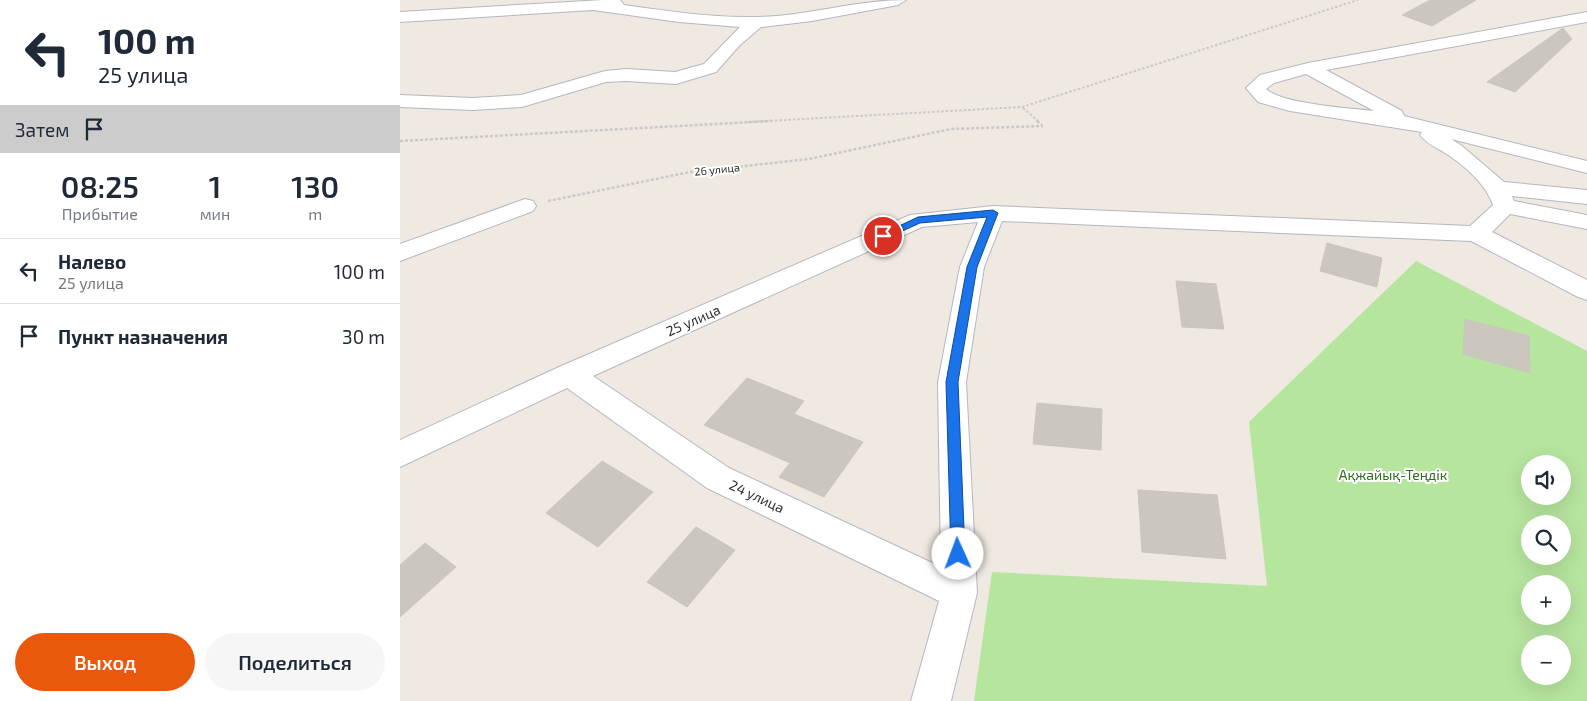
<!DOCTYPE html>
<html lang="ru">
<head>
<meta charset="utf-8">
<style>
	:root { --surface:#fff; --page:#f6f6f7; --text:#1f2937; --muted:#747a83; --line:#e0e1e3; --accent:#ea580c }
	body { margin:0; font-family:"Exo 2",sans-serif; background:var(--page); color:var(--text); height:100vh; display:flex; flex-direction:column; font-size:19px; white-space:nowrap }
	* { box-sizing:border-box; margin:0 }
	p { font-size:16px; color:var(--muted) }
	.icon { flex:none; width:28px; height:28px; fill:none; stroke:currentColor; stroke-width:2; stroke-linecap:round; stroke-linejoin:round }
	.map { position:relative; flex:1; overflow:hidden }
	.side { display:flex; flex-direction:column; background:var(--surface); width:400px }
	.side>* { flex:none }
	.banner { background:#fff; color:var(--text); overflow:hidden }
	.controls { position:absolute; left:1121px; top:455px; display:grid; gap:10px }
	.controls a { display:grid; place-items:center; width:50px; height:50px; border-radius:50%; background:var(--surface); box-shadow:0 5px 20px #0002; font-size:25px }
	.pin { position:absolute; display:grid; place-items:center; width:42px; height:42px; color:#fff; margin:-21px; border:2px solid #fff; border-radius:50%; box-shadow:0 1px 5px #0007 }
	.me { position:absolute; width:55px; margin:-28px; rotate:358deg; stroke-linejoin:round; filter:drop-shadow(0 0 4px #0008) }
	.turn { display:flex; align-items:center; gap:18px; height:105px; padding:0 15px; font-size:22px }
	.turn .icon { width:65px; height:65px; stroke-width:2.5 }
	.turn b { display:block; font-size:35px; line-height:42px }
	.then { display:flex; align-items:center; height:48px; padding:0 15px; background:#0003; gap:10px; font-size:19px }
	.eta { display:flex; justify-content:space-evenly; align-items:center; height:85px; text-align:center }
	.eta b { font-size:30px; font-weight:600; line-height:35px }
	.primary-button { display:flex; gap:10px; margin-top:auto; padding:10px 15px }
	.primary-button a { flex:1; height:58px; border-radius:30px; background:var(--accent); color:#fff; font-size:20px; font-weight:600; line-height:58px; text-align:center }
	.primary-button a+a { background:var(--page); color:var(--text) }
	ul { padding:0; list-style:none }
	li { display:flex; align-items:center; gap:15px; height:65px; padding:0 15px; border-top:1px solid var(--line) }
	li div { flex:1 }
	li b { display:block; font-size:19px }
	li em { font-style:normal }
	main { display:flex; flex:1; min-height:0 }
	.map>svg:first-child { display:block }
	.green { fill:#b6e59e; fill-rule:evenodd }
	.building { fill:#cbc7bf; stroke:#cbc5ba }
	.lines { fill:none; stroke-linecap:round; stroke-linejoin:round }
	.minor-casing { stroke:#b4b7c1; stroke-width:2 }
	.path-far1 { stroke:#c9c9c9; stroke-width:2; stroke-dasharray:2.5 2; stroke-linecap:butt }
	.path { stroke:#c9c9c9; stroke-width:2.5; stroke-dasharray:3 2; stroke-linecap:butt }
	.minor { fill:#fff; fill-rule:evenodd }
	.route { fill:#1a73e8; stroke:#114b97 }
	.labels { text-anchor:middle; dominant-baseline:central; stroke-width:4; stroke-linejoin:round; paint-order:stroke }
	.far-street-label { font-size:11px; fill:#2e2e2e; stroke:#fff }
	.street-label { font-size:14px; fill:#2e2e2e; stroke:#fff }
	.park-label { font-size:14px; fill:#2c6e1b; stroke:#fff }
</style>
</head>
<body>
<main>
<section class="side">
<div class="banner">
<div class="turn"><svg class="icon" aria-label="left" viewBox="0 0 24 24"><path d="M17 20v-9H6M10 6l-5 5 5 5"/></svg><div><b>100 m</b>25 улица</div></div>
<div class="then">Затем<svg class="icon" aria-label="arrive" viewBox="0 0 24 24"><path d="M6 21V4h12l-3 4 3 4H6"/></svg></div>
</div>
<div class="eta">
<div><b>08:25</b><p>Прибытие</p></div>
<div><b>1</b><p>мин</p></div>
<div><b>130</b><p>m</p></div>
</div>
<ul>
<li><svg class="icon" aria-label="left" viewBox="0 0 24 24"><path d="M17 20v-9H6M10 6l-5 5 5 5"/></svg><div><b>Налево</b><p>25 улица</p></div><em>100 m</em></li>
<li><svg class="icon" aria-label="arrive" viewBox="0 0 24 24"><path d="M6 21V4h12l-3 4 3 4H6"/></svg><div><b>Пункт назначения</b></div><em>30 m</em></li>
</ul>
<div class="primary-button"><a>Выход</a><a>Поделиться</a></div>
</section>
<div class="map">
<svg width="1187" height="701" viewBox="0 0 1187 701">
	<rect width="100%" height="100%" fill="#efe9e1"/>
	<!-- green -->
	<path class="green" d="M1016,261L1187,351V701H574L592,572L867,586L849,422ZM1130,464H1162V496H1130ZM1130,524H1162V556H1130ZM1130,584H1162V616H1130ZM1130,644H1162V676H1130Z"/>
	<!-- building -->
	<g class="building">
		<polygon points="1030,0 1076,0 1032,26 1002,15"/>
		<polygon points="1163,28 1172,39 1115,92 1087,82"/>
		<polygon points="927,243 982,258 977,287 920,271"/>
		<polygon points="776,281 816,284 824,329 782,327"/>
		<polygon points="1065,319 1129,336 1130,373 1063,354"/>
		<polygon points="347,378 404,401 394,414 463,442 424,497 379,477 390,463 304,425"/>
		<polygon points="637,403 702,409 701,450 633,444"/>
		<polygon points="202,461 253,492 198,547 146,513"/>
		<polygon points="738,490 817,495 826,559 742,552"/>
		<polygon points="296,527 335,550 287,607 247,582"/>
		<polygon points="25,543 56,567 0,617 0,565"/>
	</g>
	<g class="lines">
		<defs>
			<g id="minor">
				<path d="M203,0H220L224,5C275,12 326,20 377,16C420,12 462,0 506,0L498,5L412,21L361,27L340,45L316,72L276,84L226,81L206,82L122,107L73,110L0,107V95L73,98L121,95L205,71L226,69L275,72L304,64L340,27L279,22L193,10L0,22V12Z"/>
				<path d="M1187,12V22L926,70L1002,111L1004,116L1187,161V173L1051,139L1062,146L1104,182L1187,190V204L1112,196L1114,201L1187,215V229L1110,214L1092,232L1187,280V300L1178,297L1071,241L602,221L584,267L566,382L577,593L551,701H511L539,601L307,488L167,388L0,467V440L159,367L510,215L593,206L1070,226L1093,205C1086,184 1064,165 1045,153C1037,148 1026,143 1020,135L1022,132L890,111L858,102L846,88L860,75L908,63ZM906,74L974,111C950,108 882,104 866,89L874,83ZM578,222L560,267L538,382L541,567L329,468L193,376L522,227Z"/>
				<polygon points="125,199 133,201 136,206 133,211 0,261 0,244"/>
			</g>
		</defs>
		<!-- minor casing -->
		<use href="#minor" class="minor-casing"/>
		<!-- path-far1 -->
		<g class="path-far1">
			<polyline points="623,108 639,122"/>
			<polyline points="348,122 622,107 958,0"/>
		</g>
		<!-- path -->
		<g class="path">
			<polyline points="637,121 642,125"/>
			<polyline points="0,141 371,121"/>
			<polyline points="148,201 290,172 409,159 551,129 643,126"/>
		</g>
		<!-- minor -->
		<use href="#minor" class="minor"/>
	</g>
	<!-- route -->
	<polygon class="route" points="593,210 598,213 577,267 558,382 565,554 563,559 558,561 553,559 551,554 546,382 567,267 587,217 520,223 487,238 480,238 478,236 518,217"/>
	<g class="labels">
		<!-- far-street labels -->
		<g class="far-street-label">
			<text transform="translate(317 169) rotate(-6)">26 улица</text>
		</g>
		<!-- street labels -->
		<g class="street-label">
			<text transform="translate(293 320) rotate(-24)">25 улица</text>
			<text transform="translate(357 496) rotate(25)">24 улица</text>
		</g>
		<!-- park labels -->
		<g class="park-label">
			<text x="993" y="474">Ақжайық-Теңдік</text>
		</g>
	</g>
</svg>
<div class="controls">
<a><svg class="icon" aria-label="sound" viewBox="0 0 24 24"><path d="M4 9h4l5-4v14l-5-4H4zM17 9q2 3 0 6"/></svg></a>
<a><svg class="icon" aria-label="search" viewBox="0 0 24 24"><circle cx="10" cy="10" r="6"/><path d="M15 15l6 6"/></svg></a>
<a>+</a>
<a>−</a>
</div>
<div class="pin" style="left:483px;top:236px;background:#d93025"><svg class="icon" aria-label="arrive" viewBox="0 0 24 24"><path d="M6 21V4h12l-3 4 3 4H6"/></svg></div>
<svg class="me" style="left:558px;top:554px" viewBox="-20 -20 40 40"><circle r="19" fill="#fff"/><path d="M0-13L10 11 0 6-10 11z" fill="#1a73e8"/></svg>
</div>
</main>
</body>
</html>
